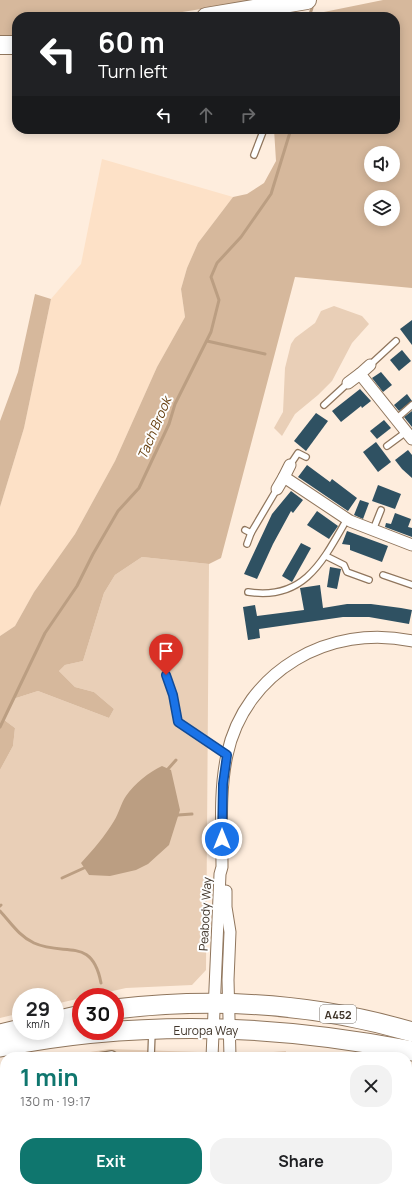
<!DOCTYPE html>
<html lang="en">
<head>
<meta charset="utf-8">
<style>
	:root { --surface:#fff; --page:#f2f2f2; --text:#202124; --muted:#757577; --accent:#0f766e }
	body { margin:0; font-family:Manrope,sans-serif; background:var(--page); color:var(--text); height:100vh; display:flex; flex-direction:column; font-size:15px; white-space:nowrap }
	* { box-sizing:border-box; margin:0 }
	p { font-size:13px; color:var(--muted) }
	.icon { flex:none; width:22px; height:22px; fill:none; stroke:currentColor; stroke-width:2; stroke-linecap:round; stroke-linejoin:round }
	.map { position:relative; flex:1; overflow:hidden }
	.details { position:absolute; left:0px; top:1052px; width:412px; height:140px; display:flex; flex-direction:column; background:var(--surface); border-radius:16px 16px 0 0; box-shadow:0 2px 10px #0003 }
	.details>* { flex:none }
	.hud { position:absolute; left:12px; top:12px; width:388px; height:122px; border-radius:16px; box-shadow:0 2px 10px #0003; background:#202124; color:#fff; overflow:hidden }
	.buttons { position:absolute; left:364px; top:146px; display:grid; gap:8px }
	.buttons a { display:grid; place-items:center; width:36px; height:36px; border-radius:50%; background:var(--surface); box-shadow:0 2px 10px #0003; font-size:20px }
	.speed { position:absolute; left:12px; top:988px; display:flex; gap:8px; font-size:20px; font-weight:700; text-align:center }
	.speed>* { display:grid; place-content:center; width:52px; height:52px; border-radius:50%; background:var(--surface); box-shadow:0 2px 10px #0003; line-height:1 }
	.speed small { font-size:10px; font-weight:400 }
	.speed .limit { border:6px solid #d22; background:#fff; color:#111 }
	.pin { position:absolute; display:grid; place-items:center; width:34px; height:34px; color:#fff; margin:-41px -17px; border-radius:50% 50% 50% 0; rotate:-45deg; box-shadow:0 0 4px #0007 }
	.pin .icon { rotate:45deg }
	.me { position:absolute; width:44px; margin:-22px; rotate:0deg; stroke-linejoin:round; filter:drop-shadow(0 0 3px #0008) }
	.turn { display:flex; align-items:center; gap:14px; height:84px; padding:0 20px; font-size:18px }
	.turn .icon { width:52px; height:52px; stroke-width:2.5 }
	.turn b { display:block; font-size:28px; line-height:34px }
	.lanes { display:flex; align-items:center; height:38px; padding:0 20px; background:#0003; justify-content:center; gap:20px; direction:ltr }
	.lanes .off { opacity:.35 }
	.round { display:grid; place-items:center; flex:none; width:42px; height:42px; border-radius:16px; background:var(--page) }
	.summary { display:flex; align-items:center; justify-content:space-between; height:68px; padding:0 20px }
	h1 { font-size:24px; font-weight:700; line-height:30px; color:var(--accent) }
	.primary-button { display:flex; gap:8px; margin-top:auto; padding:8px 20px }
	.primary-button a { flex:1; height:46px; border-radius:16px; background:var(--accent); color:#fff; font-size:16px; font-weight:700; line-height:46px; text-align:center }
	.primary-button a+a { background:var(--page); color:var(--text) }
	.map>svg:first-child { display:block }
	.built { fill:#fde1c7 }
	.green { fill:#e9cfb7 }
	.forest { fill:#d6b89c; fill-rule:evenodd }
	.water { fill:#bb9e82 }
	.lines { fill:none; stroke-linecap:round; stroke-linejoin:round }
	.stream { stroke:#bb9e82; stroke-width:3 }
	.building { fill:#2f5162 }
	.service-casing { stroke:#90765d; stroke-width:8 }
	.minor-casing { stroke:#90765d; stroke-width:13 }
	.primary-casing { stroke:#90765d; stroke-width:20 }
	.trunk-casing { stroke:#90765d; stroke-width:21 }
	.service { stroke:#fff; stroke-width:5.5 }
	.minor { stroke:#fff; stroke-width:11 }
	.primary { stroke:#fff; stroke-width:18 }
	.trunk { stroke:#fff; stroke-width:19 }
	.route-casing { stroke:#114b97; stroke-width:10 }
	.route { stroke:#1a73e8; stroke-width:7 }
	.labels { text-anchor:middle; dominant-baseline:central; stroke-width:4; stroke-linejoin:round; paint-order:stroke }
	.shield { fill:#fefefe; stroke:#787169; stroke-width:1 }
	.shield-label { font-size:11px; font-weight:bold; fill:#3f3429 }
	.street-label { font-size:12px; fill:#3f3429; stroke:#fefefe }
	.water-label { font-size:13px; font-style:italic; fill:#643c0b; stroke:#fefefe }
</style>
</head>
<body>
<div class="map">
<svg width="412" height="1192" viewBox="0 0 412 1192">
	<rect width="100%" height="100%" fill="#feeddd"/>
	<!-- built -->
	<polygon class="built" points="102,159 233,197 198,243 187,268 181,289 185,317 157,367 115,461 75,534 34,592 15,626 0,636 0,507 24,428 51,299 81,264"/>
	<!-- green -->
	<g class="green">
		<polygon points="334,306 362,316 369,324 352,343 332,381 318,395 295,414 282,436 274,428 283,412 285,368 291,344 295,338 315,323 321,311"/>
		<polygon points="142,557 209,564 206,970 192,985 126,988 55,1004 55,997 21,997 21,1013 0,1018 0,770 13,746 15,728 3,719 13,699 38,691 109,718 114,709 94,692 75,687 59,671 65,665 83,661 104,593 115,575"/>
		<polygon points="109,1049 198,1052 199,1057 59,1057"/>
		<polygon points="286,1051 285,1057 246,1057 249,1054"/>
		<polygon points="5,1080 5,1179 0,1186 0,1081"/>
		<polygon points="105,1187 242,1187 243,1192 108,1192"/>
	</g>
	<!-- forest -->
	<g class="forest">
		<polygon points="0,0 257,0 151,17 17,17 17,38 0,39"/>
		<path d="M383,0H412V288L295,277L221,558L209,564L142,557L115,575L104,593L83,661L65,665L59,671L75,687L94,692L114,709L109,718L38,691L13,699L3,719L15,728L13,746L0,770V636L15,626L34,592L75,534L115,461L157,367L185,317L181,289L187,268L198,243L233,197L247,194L264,183L276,161L274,129H395V17H312L314,14ZM371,153H393V175H371ZM371,197H393V219H371Z"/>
		<polygon points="35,294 51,299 24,428 0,507 0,421 18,372"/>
		<polygon points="5,1066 5,1080 0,1081 0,1067"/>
	</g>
	<!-- water -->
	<g class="water">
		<path d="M162,766L171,770L180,810L169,845L148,864L136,870L110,876L89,875L81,863C93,850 105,836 114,821C119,813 121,803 126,796C135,783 149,772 162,766Z"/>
		<polygon points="198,1187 212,1187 215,1192 201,1192"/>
	</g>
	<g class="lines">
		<!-- stream -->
		<g class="stream">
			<polyline points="309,17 312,8"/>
			<polyline points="207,341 265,354"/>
			<polyline points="0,727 45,633 77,586 93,554 118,511 139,488 169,424 175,404 211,332 219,300 211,277 217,263 241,237 271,194 291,129"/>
			<polyline points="168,769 176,760"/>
			<polyline points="178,815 192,814"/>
			<polyline points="62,878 84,868"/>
			<polyline points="0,906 1,905"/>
			<path d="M0,911C11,923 19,936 34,943C65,957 92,936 101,983"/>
			<polyline points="165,1187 169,1192"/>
		</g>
	</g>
	<!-- building -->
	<g class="building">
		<polygon points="412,320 412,345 400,329"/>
		<polygon points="402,350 411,361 399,371 390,360"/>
		<polygon points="381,372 392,385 383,392 372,378"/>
		<polygon points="360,389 371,401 362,408 361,406 341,422 332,411"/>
		<polygon points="407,394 412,401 399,411 394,405"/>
		<polygon points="412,411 412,427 404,417"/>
		<polygon points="316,413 328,421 306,451 294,441"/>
		<polygon points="384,420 391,428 377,439 370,431"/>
		<polygon points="376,442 391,462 378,472 363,452"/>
		<polygon points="408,450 412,455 412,478 402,469 395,460"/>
		<polygon points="307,465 330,482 332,479 357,498 348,511 298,477"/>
		<polygon points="378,485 401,494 395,509 372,501"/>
		<polygon points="291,491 303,500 293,513 291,511 273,544 257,579 244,574 272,514"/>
		<polygon points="360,500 369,503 363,519 354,515"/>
		<polygon points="317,511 338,526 329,539 307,525"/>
		<polygon points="395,513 411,519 408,527 412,528 412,537 385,527 386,523 391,524"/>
		<polygon points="347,531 388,546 382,562 350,550 350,545 342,544"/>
		<polygon points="301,543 311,548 292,582 282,576"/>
		<polygon points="330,567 341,569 337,589 327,587"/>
		<polygon points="320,585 323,608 347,604 371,604 401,608 412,610 409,624 369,617 343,617 259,629 260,638 248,640 243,607 255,605 257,616 304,610 300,588"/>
	</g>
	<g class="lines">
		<defs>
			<g id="service">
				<polyline points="254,155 264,129"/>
				<polyline points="370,365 396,341"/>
				<polyline points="324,405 348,383"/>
				<polyline points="396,419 412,405"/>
				<polyline points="387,446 406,432"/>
				<polyline points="290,465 298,453 306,457"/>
				<polyline points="245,530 251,533 277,489"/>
				<polyline points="373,530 381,510"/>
				<polyline points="247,544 251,533"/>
				<polyline points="326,556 344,565 347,572 369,580"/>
				<polyline points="383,575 412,585"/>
				<path d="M248,592C304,601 323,561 347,519"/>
				<polyline points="166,675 173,695 178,722 227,755"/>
				<polyline points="93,1057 112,1054 117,1057"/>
				<polyline points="151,1057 152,1031"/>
				<polyline points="0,1088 5,1086"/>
			</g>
			<g id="minor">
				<polyline points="370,365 360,374 412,439"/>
				<polyline points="348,383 360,374"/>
				<polyline points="290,465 284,477 350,521 412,545"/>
				<polyline points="277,489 284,477"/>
				<polyline points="226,891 226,907 230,932 228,980 230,1057"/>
				<path d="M212,1057L220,874L222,867C222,831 219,791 227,755C245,671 330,623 412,641"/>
				<polyline points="407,1086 412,1086"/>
				<polyline points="407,1172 412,1172"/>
				<polyline points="98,1187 100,1192"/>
				<polyline points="250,1187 252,1192"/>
				<polyline points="352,1187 353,1192"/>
			</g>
			<g id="primary">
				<polyline points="206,17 307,0"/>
				<polyline points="0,45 17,45"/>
			</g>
			<g id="trunk">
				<path d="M115,1009C217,997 314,1003 412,1032"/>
				<polyline points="55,1021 81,1015"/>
				<polyline points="0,1034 21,1029"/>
				<path d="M0,1047C136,1020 276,1024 412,1051"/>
			</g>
		</defs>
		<!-- service casing -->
		<use href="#service" class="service-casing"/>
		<!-- minor casing -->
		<use href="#minor" class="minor-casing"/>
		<!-- primary casing -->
		<use href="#primary" class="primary-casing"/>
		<!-- trunk casing -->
		<use href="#trunk" class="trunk-casing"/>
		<!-- service -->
		<use href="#service" class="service"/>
		<!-- minor -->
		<use href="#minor" class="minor"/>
		<!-- primary -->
		<use href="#primary" class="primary"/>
		<!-- trunk -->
		<use href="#trunk" class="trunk"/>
	</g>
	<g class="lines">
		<defs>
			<polyline id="route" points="166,675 173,695 178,722 227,755 223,784 222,839"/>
		</defs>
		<!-- route casing -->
		<use href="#route" class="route-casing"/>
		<!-- route -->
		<use href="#route" class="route"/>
	</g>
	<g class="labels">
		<!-- shield labels -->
		<rect class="shield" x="320" y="1005" width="36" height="18" rx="3"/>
		<g class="shield-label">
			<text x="338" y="1014">A452</text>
		</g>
		<!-- street labels -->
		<g class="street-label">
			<text transform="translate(205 914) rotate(-87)">Peabody Way</text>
			<text x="206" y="1030">Europa Way</text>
		</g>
		<!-- water labels -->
		<g class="water-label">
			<text transform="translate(154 428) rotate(-67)">Tach Brook</text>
		</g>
	</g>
</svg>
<div class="buttons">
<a><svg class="icon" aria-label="sound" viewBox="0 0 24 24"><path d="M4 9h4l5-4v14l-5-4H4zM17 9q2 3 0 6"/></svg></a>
<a><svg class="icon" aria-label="layers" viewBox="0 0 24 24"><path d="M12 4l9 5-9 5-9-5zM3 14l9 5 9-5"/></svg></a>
</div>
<div class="speed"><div>29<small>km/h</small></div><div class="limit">30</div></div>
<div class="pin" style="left:166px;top:675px;background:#d93025"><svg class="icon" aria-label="arrive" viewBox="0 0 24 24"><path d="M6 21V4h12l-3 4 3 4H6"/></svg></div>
<svg class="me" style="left:222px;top:839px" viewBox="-20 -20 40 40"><circle r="17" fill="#1a73e8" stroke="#fff" stroke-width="3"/><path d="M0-11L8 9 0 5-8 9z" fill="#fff"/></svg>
<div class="hud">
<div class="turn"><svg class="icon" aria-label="left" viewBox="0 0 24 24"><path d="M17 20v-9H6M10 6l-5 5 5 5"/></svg><div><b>60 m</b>Turn left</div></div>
<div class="lanes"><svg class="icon" aria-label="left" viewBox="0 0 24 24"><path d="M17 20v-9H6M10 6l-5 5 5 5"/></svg><svg class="icon off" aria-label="ahead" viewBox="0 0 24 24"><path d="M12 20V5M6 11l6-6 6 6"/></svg><svg class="icon off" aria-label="right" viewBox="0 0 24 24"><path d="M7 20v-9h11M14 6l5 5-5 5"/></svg></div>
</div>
<section class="details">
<div class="summary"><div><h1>1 min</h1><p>130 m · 19:17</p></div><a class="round"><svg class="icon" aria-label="close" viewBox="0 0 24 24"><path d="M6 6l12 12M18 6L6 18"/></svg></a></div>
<div class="primary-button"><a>Exit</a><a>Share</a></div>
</section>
</div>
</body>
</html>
